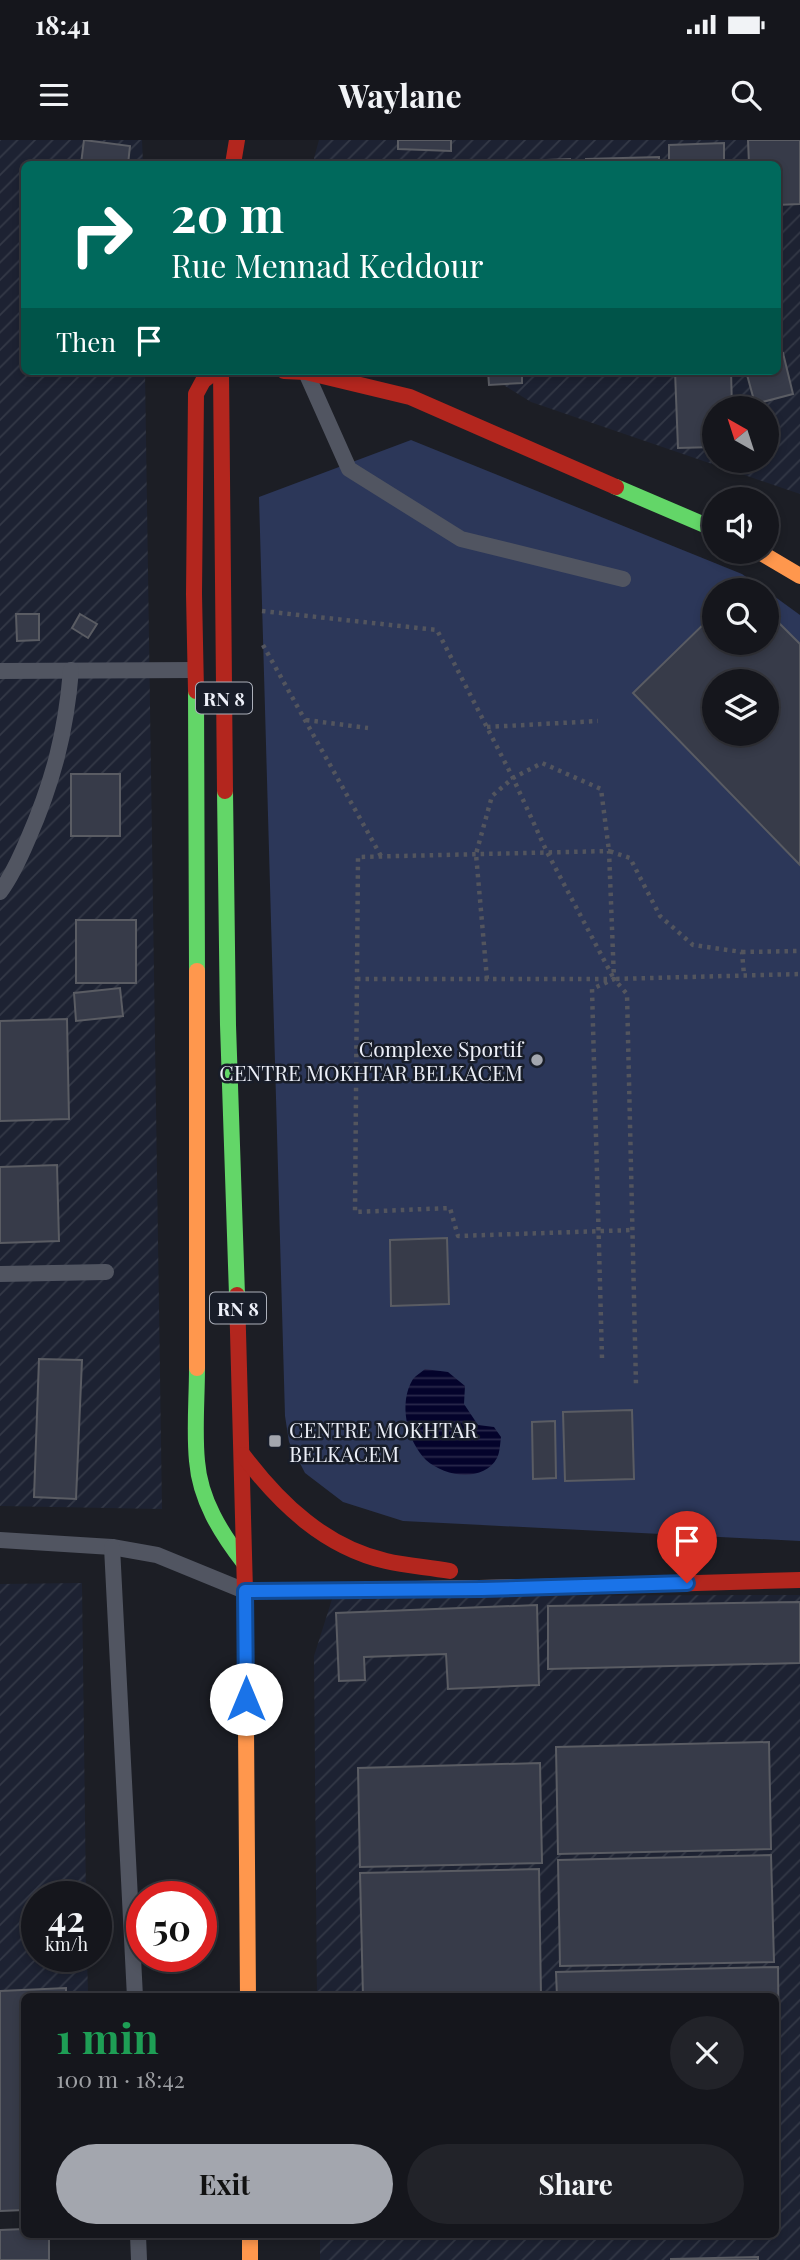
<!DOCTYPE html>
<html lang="en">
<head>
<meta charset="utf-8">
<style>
	:root { --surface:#15161c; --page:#222329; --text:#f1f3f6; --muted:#9d9fa3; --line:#34353b; --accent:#a3a6ae }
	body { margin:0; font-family:"Playfair Display",serif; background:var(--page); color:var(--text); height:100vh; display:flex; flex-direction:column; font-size:26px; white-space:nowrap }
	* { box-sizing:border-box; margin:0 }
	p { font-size:23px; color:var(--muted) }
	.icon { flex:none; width:38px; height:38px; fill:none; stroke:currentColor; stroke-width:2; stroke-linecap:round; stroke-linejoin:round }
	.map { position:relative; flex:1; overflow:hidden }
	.sheet { position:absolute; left:21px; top:1853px; width:758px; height:245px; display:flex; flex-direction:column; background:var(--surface); border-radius:10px; box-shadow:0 4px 10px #0003,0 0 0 2px var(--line) }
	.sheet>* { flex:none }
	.banner { position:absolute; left:21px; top:21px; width:760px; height:214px; border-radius:10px; box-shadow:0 4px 10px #0003,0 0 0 2px var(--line); background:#00695c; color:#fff; overflow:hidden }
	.needle { width:46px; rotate:321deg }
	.buttons { position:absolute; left:702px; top:256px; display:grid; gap:14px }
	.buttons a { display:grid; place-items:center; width:77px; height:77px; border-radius:50%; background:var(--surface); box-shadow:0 4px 10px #0003,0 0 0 2px var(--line); font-size:35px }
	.speed { position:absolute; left:21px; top:1741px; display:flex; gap:14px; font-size:35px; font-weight:700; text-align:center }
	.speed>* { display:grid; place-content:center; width:91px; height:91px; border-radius:50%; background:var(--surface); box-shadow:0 4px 10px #0003,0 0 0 2px var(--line); line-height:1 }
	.speed small { font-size:18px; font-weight:400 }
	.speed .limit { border:10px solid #d22; background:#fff; color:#111 }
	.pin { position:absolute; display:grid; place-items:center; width:60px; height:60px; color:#fff; margin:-72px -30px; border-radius:50% 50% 50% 0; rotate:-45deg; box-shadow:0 0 7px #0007 }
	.pin .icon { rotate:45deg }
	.me { position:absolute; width:77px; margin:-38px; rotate:0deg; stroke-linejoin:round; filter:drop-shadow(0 0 5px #0008) }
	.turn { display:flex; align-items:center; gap:24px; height:147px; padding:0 35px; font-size:32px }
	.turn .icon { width:91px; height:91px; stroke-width:2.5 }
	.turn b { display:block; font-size:49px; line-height:60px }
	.then { display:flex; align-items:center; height:66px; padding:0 35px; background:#0003; gap:14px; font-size:26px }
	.round { display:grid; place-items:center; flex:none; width:74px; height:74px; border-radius:37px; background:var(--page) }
	.summary { display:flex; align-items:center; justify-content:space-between; height:119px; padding:0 35px }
	h1 { font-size:42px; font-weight:700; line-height:52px; color:#1e9e55 }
	.cta { display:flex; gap:14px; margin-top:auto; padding:14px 35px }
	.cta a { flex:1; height:80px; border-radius:42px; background:var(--accent); color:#111; font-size:28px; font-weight:700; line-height:80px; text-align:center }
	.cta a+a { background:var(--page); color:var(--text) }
	.status { display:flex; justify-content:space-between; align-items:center; height:49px; padding:0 35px; background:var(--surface); direction:ltr }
	.status svg { height:19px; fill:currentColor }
	header { display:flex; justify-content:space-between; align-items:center; height:91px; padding:0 35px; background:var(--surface); font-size:32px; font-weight:700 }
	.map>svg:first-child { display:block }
	.industrial { fill:url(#industrial-furrows); fill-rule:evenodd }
	.grass { fill:#2c3759; fill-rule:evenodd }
	.water { fill:url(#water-rules) }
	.building { fill:#373b49; stroke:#5a5c63; stroke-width:2; fill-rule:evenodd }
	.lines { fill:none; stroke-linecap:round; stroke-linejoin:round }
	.path { stroke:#53555e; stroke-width:4.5; stroke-dasharray:3.5 5; stroke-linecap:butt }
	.lane { stroke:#515561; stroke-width:16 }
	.fast { stroke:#63d668; stroke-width:16 }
	.slow { stroke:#ff974d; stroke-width:16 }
	.jam { stroke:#b3261e; stroke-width:16 }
	.route-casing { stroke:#114b97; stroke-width:18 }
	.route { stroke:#1a73e8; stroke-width:12 }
	.poi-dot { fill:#a3a6ae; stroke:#181d29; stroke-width:2.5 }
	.labels { text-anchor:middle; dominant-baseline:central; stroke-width:5; stroke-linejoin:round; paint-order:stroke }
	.shield { fill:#181d29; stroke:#acb0ba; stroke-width:2 }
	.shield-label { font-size:19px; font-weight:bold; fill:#eceff8 }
	.poi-label { font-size:21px; fill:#eceff8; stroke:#181d29; text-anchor:end }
</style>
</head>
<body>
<div class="status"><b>18:41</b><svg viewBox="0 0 49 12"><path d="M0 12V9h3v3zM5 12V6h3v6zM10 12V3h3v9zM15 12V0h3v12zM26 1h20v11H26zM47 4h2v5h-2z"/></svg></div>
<header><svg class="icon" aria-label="menu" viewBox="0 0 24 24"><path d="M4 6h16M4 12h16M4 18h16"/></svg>Waylane<svg class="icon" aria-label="search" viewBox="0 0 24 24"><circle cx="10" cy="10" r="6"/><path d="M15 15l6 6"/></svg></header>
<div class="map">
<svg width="800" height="2120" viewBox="0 0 800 2120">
	<defs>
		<pattern id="industrial-furrows" width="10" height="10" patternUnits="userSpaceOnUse" patternTransform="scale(1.75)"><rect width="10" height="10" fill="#1d2232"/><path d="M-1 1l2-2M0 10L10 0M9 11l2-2" fill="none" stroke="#333846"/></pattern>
		<pattern id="water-rules" width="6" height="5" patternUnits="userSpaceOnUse" patternTransform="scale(1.75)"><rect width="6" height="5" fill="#04032b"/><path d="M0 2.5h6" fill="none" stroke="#29284a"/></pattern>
	</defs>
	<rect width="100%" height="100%" fill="#1c1e25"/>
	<!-- industrial -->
	<g class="industrial">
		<polygon points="0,0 142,0 143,24 24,24 24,231 145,231 162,1369 0,1366"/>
		<path d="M319,0H800V354L531,262L481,231H777V24H316L314,18ZM714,268H766V320H714Z"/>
		<polygon points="82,1443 86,1757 37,1757 37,1816 87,1817 88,1851 0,1852 0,1444"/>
		<polygon points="800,1455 800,2120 320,2120 320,2095 775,2095 775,1857 317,1857 314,1516 333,1456"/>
	</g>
	<!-- grass -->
	<path class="grass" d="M411,300L742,434L764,450H714V502H766L767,451L800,475V1401L403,1381L343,1362L305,1333L289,1302L285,1276L259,357ZM714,541H766V593H714Z"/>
	<!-- water -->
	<path class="water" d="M425,1229L448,1232L465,1246L464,1264L478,1285L494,1287L501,1297C500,1304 500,1312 497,1318C483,1343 445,1337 426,1320C407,1301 398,1263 413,1239C416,1235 422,1232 425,1229Z"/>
	<!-- building -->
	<g class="building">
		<polygon points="84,0 130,6 128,24 81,24"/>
		<polygon points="398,0 451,0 451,11 398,9"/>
		<polygon points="748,0 800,0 800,64 777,65 777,24 749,24"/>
		<polygon points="724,3 724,24 669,24 669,5"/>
		<polygon points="659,17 659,24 586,24 586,19"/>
		<polygon points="570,19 570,24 471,24 471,23"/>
		<polygon points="783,213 793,254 755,264 746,231 777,231 777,215"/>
		<polygon points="488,231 522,231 522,243 489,245"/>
		<polygon points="675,231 731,231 732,268 714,268 714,307 678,308"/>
		<path d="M766,470L800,504V725L633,553L714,474V502H766ZM714,541H766V593H714Z"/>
		<polygon points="16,474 39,474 39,500 17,501"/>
		<polygon points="80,474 97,484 88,498 72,488"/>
		<rect x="71" y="634" width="49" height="62"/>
		<rect x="76" y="780" width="60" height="63"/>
		<polygon points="120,848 123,876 76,881 74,853"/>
		<polygon points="67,879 69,979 0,981 0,881"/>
		<polygon points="57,1025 59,1101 0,1103 0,1027"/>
		<polygon points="447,1098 449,1164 391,1166 390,1100"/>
		<polygon points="39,1219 82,1220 76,1359 34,1357"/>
		<polygon points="632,1270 634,1339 565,1341 563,1272"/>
		<polygon points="555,1281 556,1338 533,1339 532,1282"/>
		<polygon points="800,1462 800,1523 548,1529 548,1466"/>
		<polygon points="537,1465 539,1545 448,1549 446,1514 364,1517 365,1540 339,1541 336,1473"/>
		<polygon points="769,1602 771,1709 558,1714 556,1607"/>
		<polygon points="540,1623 542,1723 360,1727 358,1628"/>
		<polygon points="771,1715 774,1822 560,1826 558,1720"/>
		<polygon points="539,1729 541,1857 363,1857 360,1733"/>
		<polygon points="778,1827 779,1922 775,1922 775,1857 557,1857 556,1832"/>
		<polygon points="66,1848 66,1857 24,1857 24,2070 0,2071 0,1851"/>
		<polygon points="24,2089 24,2095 49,2095 49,2120 0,2120 0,2090"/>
		<polygon points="758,2117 758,2120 671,2120 671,2119"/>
	</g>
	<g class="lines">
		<!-- path -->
		<g class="path">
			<polyline points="262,471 437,490 513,638 547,712 614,839 800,834"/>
			<polyline points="263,505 381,716"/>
			<polyline points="306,580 368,588"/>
			<polyline points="487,587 598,581"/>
			<polyline points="742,812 800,811"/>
			<polyline points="357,839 614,839 609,711 358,717 355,1072 450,1068 458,1096 632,1090"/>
			<polyline points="487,839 476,714 492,656 513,638 542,623 601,649 609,711 630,718 660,776 693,805 742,812 744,835"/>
			<polyline points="602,1218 592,849 614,839 627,854 636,1245"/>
		</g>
		<!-- lane -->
		<g class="lane">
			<polyline points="308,237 349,329 461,399 623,439"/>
			<polyline points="0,531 195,530"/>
			<path d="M0,752C12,736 20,718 28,699C53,642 66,592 71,530"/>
			<polyline points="0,1134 106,1132"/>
			<polyline points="0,1400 112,1407 157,1415 245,1451"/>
			<polyline points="112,1407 135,1857"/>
			<polyline points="138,2095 139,2120"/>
		</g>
		<!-- fast -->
		<g class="fast">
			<polyline points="616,347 714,389"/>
			<polyline points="196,551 197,831"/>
			<polyline points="225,651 228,885 237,1155"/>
			<path d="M197,1228C197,1259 194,1291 197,1321C200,1360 221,1393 244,1423"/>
		</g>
		<!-- slow -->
		<g class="slow">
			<polyline points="758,411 800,436"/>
			<polyline points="197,831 197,1228"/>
			<polyline points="245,1451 248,1857"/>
			<polyline points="291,1451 596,1446"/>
			<polyline points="250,2095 250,2120"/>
		</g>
		<!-- jam -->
		<g class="jam">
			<polyline points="233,24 237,0"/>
			<polyline points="221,231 225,651"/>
			<polyline points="284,231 306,232 410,257 616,347"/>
			<polyline points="196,551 194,454 196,254 203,241 216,231"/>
			<polyline points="237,1155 245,1451 291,1451"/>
			<path d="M243,1315C280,1364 325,1407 386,1421C407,1426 429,1427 450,1431"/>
			<polyline points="596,1446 800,1440"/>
		</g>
	</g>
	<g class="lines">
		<defs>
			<polyline id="route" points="246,1559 245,1451 482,1449 687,1443"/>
		</defs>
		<!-- route casing -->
		<use href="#route" class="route-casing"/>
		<!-- route -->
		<use href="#route" class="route"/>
	</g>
	<!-- markers -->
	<g class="poi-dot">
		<circle cx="537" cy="920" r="7"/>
		<rect x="268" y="1294" width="14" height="14" rx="3.5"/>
	</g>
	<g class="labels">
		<!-- shield labels -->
		<g class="shield">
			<rect x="196" y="542.5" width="56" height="31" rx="5"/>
			<rect x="210" y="1152.5" width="56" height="31" rx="5"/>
		</g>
		<g class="shield-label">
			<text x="224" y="558">RN 8</text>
			<text x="238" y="1168">RN 8</text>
		</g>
		<!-- poi labels -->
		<g class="poi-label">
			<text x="523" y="908">Complexe Sportif<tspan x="523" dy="24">CENTRE MOKHTAR BELKACEM</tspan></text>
			<text x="289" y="1289" text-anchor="start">CENTRE MOKHTAR<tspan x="289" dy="24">BELKACEM</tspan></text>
		</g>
	</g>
</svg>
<div class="buttons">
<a><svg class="needle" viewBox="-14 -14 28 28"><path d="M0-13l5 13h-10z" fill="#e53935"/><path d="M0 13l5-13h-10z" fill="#9d9fa3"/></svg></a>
<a><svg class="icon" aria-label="sound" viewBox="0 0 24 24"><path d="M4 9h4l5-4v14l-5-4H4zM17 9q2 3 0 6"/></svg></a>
<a><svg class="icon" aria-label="search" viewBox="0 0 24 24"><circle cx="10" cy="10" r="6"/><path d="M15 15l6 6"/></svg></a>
<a><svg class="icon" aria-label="layers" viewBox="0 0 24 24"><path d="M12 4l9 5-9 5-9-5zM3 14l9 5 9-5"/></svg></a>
</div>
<div class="speed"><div>42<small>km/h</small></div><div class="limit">50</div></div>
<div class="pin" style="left:687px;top:1443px;background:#d93025"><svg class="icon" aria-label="arrive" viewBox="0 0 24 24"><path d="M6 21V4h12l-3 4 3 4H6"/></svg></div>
<svg class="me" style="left:246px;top:1559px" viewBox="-20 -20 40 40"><circle r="19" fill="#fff"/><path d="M0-13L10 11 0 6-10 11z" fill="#1a73e8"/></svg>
<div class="banner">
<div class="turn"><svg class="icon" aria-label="right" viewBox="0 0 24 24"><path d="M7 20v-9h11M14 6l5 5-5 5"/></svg><div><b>20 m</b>Rue Mennad Keddour</div></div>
<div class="then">Then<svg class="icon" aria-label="arrive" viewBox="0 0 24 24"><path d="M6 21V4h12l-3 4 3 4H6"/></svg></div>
</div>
<section class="sheet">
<div class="summary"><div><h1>1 min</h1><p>100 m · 18:42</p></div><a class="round"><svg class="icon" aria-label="close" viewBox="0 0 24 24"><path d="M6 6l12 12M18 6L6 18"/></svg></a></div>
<div class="cta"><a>Exit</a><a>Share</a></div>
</section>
</div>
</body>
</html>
